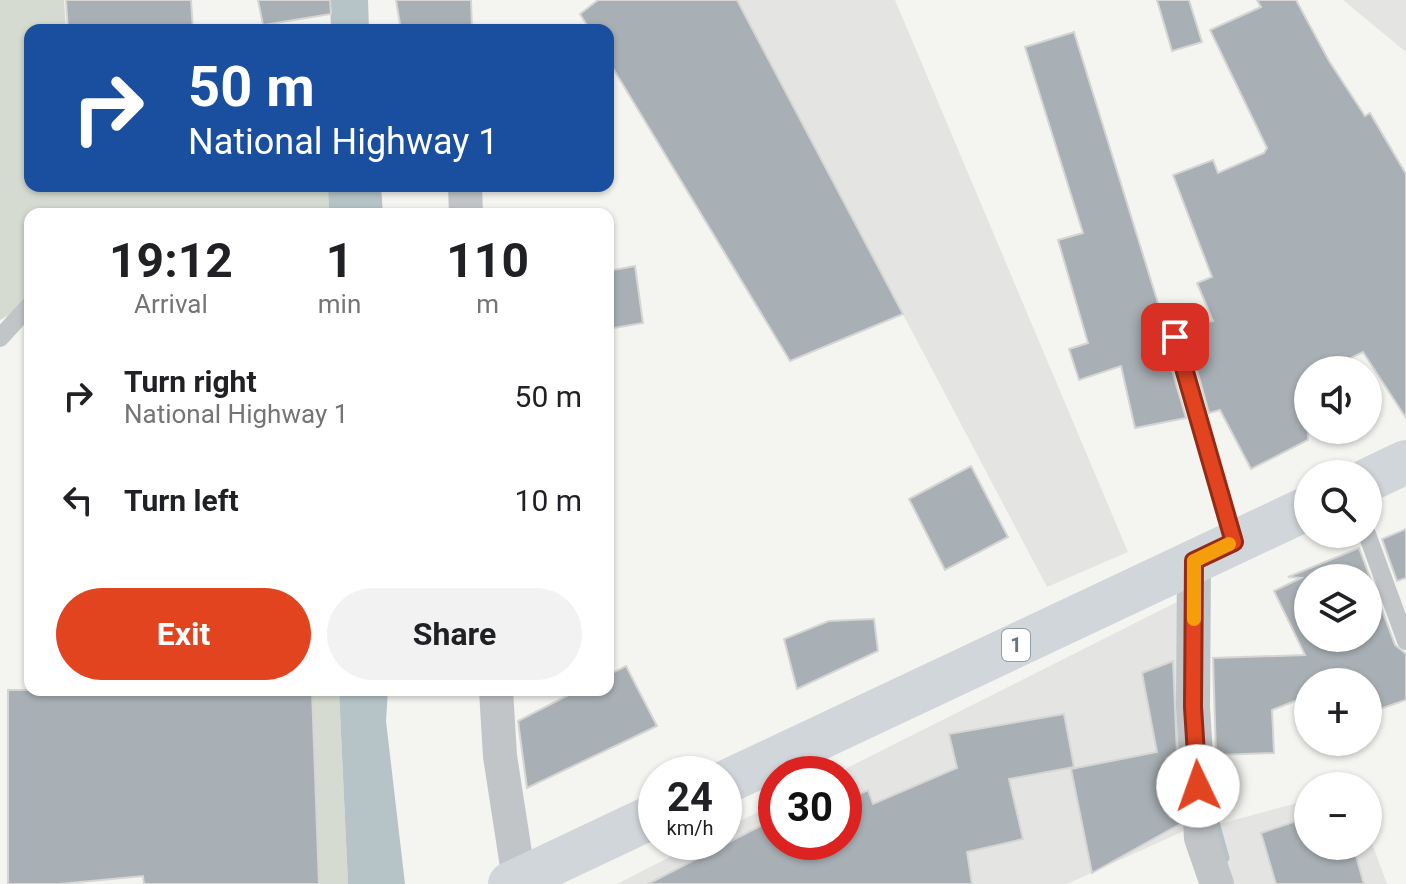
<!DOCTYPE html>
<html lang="en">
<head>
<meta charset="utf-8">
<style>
	:root { --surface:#fff; --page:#f2f2f2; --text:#202124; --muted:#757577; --accent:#e34420 }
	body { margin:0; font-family:Roboto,sans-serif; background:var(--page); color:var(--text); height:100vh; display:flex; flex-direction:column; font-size:30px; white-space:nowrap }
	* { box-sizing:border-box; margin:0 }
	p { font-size:26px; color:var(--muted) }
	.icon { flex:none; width:44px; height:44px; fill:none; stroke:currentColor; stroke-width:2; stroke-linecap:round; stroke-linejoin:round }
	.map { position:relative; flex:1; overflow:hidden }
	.side { position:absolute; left:24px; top:208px; width:590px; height:488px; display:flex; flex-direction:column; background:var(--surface); border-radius:16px; box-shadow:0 2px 6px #0004 }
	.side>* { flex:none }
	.top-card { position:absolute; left:24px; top:24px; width:590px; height:168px; border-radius:16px; box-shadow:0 2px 6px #0004; background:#1a4fa0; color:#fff; overflow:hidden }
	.controls { position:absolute; left:1294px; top:356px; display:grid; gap:16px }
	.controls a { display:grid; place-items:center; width:88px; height:88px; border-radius:50%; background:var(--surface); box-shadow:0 2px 6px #0004; font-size:40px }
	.speed { position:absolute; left:638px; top:756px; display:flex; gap:16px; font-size:40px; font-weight:700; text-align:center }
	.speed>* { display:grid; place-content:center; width:104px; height:104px; border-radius:50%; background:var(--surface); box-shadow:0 2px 6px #0004; line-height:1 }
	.speed small { font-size:20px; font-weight:400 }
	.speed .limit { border:12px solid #d22; background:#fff; color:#111 }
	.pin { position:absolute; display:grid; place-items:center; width:68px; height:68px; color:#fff; margin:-34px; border-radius:16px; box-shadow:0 4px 12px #0006 }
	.me { position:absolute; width:88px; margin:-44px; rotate:357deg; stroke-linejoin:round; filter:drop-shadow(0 0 6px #0008) }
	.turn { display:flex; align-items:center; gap:28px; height:168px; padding:0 32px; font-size:36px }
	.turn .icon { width:104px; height:104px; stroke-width:2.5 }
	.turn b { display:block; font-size:56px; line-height:68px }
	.eta { display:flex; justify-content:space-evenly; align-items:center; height:136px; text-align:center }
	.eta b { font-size:48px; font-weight:700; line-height:56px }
	.button { display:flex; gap:16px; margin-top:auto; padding:16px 32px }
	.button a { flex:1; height:92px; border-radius:48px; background:var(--accent); color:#fff; font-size:32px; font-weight:700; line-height:92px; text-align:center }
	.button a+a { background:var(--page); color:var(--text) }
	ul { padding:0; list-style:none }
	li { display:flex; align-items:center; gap:24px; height:104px; padding:0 32px }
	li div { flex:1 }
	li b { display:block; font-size:30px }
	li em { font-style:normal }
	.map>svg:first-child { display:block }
	.built { fill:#e4e5e3 }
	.green { fill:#d5dbd1 }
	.water { fill:#b6c4c7 }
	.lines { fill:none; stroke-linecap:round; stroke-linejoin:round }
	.stream { stroke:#b6c4c7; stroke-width:9 }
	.building { fill:#a8b0b5; stroke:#d5d5d3; stroke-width:2; fill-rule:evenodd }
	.lane { stroke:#c1c5c8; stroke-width:18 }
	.street { stroke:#c1c5c8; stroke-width:34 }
	.highway { stroke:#d1d6da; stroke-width:44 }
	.route-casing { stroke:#942c15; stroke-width:20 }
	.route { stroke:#e34420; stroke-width:14 }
	.slow { stroke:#f59e0b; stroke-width:14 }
	.labels { text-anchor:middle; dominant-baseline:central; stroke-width:8; stroke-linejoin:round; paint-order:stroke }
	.shield { fill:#fff; stroke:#929ea7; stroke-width:2 }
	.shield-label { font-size:20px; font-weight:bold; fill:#637581 }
</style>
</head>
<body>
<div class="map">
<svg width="1406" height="884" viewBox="0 0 1406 884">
	<rect width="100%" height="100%" fill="#f4f4f0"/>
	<!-- built -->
	<g class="built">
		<polygon points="737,0 895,0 1128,552 1047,587"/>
		<polygon points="1343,0 1406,0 1406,52"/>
		<polygon points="1187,597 1186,830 1067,884 617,884 699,842 724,842 724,829 776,803 776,842 844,842 844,774 835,774"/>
		<polygon points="1308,800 1308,846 1368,846 1368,832 1387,884 1233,884 1216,825"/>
	</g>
	<!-- green -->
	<g class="green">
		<polygon points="0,0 64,0 66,30 30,30 30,186 328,186 329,214 30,214 30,303 0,320"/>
		<polygon points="312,690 339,690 348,884 319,884"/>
	</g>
	<!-- water -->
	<g class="water">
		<polygon points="330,0 368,0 369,30 331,30"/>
		<polygon points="328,186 381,186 383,214 329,214"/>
		<polygon points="339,690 388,690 386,721 405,884 348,884"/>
	</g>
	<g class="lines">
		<!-- stream -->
		<polyline class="stream" points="1215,822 1225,858"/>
	</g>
	<!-- building -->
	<g class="building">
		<polygon points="66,0 191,0 193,30 68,30"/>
		<polygon points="258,0 330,0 331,14 263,25"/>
		<polygon points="396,0 471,0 472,30 401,30"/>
		<polygon points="598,0 737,0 903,314 790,361 608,60 608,30 590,30 580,14"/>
		<polygon points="1157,0 1189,0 1202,42 1172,51"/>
		<polygon points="1257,0 1296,0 1329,61 1365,116 1370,113 1406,174 1406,418 1363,352 1326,370 1308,370 1308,440 1251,469 1220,410 1209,413 1187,334 1181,327 1213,321 1197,283 1212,277 1173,175 1213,160 1218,173 1264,153 1267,148 1210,30 1261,7"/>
		<polygon points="1074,32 1166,329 1163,340 1186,418 1135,428 1121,366 1079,380 1069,349 1088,343 1058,240 1083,233 1025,47"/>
		<polygon points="635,266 643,323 608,329 608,271"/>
		<polygon points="971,466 1008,537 945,570 909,499"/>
		<polygon points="1406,529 1406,578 1397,581 1382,539"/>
		<path d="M1359,548L1395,645L1406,654V700L1368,713V682H1308V696L1272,710L1274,753L1216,755L1213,658L1305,655L1274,591L1301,578L1288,577ZM1308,578H1368V638H1308Z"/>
		<polygon points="874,619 878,651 797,689 784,639 829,621"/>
		<polygon points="1173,661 1180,824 1092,873 1071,769 1157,752 1142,673"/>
		<polygon points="626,666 657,726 527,788 518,721 578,690 608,690 608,675"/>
		<polygon points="8,690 312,690 319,884 144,884 143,876 59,884 8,884"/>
		<polygon points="1064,714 1074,767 1009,779 1023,839 967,852 972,884 648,884 776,818 776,842 844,842 844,801 868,790 873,804 957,768 949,734"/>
		<polygon points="1308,817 1308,846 1353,846 1364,884 1276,884 1261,833"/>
	</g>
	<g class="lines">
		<!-- lane -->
		<g class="lane">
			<polyline points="1175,337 1234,542"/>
			<polyline points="0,338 30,305"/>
			<polyline points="1367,534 1406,641"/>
		</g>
		<!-- street -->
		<g class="street">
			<polyline points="465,186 466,214"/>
			<polyline points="1194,561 1193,707 1201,838 1217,884"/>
			<polyline points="496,690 500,756 519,879"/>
		</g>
		<!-- highway -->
		<g class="highway">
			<polyline points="1368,480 1406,462"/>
			<polyline points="724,783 1308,508"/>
			<polyline points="510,884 656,815"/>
		</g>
	</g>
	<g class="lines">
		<defs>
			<polyline id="route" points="1175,337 1234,542 1194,561 1193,707 1198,786"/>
		</defs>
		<!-- route casing -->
		<use href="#route" class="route-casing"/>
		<!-- route -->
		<use href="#route" class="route"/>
		<!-- slow -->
		<polyline class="slow" points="1194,619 1194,561 1229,544"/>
	</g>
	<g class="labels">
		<!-- shield labels -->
		<rect class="shield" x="1002" y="629" width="28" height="32" rx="6"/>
		<g class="shield-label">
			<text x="1016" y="645">1</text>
		</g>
	</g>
</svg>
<div class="controls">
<a><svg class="icon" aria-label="sound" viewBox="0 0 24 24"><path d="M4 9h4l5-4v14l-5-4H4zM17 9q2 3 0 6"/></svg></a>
<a><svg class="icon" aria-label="search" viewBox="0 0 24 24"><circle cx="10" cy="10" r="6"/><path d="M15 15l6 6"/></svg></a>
<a><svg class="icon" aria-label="layers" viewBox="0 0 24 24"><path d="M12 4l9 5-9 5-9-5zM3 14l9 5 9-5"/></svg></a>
<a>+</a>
<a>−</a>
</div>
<div class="speed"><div>24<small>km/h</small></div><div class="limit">30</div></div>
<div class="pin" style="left:1175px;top:337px;background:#d93025"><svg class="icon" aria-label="arrive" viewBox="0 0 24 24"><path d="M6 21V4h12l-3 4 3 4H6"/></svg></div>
<svg class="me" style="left:1198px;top:786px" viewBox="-20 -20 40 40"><circle r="19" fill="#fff"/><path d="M0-13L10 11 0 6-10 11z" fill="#e34420"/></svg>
<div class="top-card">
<div class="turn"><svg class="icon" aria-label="right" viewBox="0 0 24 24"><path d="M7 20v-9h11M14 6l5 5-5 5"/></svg><div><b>50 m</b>National Highway 1</div></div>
</div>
<section class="side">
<div class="eta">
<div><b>19:12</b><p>Arrival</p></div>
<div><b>1</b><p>min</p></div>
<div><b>110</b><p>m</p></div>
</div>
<ul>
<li><svg class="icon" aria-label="right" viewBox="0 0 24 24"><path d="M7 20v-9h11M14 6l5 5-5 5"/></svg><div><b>Turn right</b><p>National Highway 1</p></div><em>50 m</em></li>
<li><svg class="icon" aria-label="left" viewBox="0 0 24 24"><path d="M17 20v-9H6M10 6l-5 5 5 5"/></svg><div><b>Turn left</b></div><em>10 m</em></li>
</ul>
<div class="button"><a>Exit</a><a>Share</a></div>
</section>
</div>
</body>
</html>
